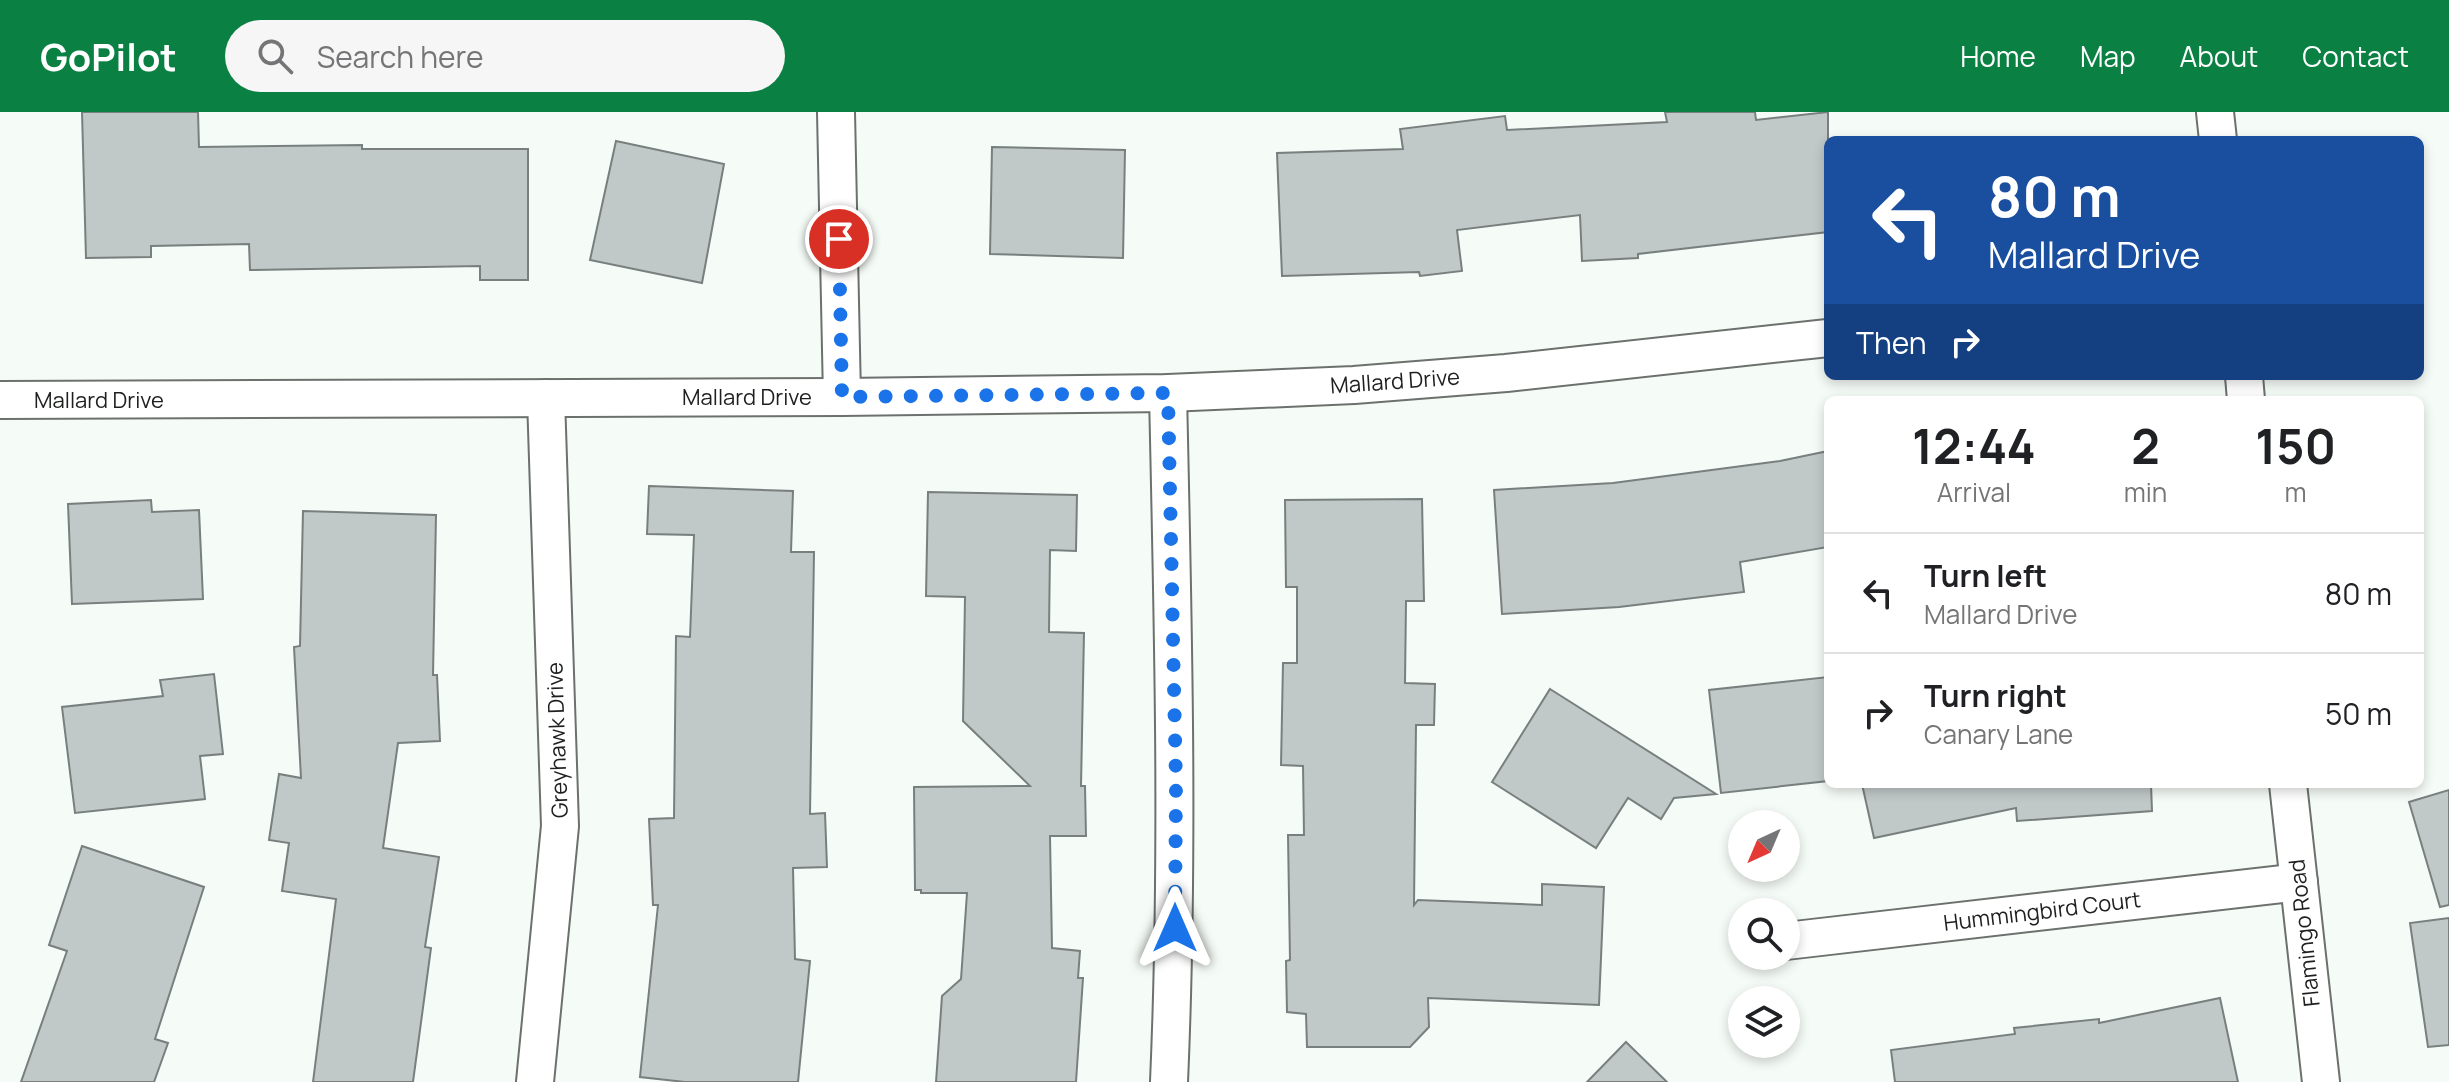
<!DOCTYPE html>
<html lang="en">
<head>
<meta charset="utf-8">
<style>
	:root { --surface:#fff; --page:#f6f6f6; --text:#202124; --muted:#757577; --line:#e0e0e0; --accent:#0b8043 }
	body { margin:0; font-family:Manrope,sans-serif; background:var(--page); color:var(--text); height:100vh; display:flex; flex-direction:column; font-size:30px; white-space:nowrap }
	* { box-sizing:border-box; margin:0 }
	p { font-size:26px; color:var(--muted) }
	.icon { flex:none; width:44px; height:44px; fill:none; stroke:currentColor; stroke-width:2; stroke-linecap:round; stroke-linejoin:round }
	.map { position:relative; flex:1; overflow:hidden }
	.sheet { position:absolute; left:1824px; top:284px; width:600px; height:392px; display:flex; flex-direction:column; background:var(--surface); border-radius:12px; box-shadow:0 4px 12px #0003 }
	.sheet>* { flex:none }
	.guide { position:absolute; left:1824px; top:24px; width:600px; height:244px; border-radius:12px; box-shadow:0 4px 12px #0003; background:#1a4fa0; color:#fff; overflow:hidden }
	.needle { width:52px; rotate:224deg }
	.tools { position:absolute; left:1728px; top:698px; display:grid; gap:16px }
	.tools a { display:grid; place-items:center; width:72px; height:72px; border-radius:50%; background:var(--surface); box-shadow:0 4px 12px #0003; font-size:40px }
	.pin { position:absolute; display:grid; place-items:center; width:68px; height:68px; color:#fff; margin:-34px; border:4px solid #fff; border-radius:50%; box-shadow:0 2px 8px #0007 }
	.me { position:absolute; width:88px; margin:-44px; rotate:0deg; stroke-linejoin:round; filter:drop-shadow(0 0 6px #0008) }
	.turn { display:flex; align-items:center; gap:28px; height:168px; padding:0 32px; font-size:36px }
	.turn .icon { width:104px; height:104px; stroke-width:2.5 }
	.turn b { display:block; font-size:56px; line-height:68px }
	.then { display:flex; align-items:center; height:76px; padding:0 32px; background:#0003; gap:16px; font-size:30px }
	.eta { display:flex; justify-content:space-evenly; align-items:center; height:136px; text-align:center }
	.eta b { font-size:48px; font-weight:700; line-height:56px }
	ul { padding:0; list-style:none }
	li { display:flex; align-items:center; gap:24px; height:120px; padding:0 32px; border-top:2px solid var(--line) }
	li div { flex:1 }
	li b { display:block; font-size:30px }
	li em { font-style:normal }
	header { display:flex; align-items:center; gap:48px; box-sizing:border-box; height:112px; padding:0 40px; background:var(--accent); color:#fff }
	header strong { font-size:38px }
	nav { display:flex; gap:44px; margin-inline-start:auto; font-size:28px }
	.search { width:560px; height:72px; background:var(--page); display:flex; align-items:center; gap:20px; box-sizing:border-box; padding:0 28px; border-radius:44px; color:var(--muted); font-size:30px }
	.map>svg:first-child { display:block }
	.building { fill:#c1c9c8; stroke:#787f7e; stroke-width:2 }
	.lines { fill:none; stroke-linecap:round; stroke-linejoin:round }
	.street-casing { stroke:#6c716d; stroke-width:40 }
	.street { stroke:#fff; stroke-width:36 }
	.route { stroke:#1a73e8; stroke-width:14; stroke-dasharray:0 25.2 }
	.labels { text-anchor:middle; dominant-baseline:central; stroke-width:6; stroke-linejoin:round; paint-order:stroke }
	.street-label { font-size:22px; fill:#1e201e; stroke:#fff }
</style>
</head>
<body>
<header>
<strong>GoPilot</strong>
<div class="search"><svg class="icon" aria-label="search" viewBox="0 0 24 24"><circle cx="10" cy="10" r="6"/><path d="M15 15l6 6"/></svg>Search here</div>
<nav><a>Home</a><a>Map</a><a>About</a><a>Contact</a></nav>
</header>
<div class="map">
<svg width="2449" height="970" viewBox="0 0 2449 970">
	<rect width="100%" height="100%" fill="#f5fbf6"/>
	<!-- building -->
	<g class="building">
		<polygon points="82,0 198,0 199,35 362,33 362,37 528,37 528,168 480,168 480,154 250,158 249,132 151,134 151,145 86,146"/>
		<polygon points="1665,0 1755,0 1756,8 1828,0 1828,120 1638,142 1638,146 1582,149 1580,103 1457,118 1462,159 1420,164 1419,160 1282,164 1277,41 1403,37 1400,17 1505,4 1507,18 1667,10"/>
		<polygon points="616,29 724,52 702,171 590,148"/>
		<polygon points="992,35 1125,38 1123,146 990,142"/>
		<polygon points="1828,339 1828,435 1740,450 1744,480 1619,495 1502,502 1494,378 1613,371 1780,349"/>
		<polygon points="649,374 793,379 791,440 814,440 810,702 825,701 827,755 793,756 795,847 810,849 798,970 685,970 640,965 658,793 653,793 649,707 674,706 676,524 690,525 694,423 647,422"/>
		<polygon points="928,380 1077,383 1076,439 1050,438 1049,520 1084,521 1081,674 1085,674 1086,724 1050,724 1052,836 1080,839 1078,866 1083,866 1076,970 936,970 942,884 961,867 967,781 921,781 921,778 915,778 914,675 1030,674 963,609 965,485 926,484"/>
		<polygon points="1422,387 1424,489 1406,489 1405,571 1435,572 1434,613 1416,613 1414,793 1418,788 1542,793 1542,772 1604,775 1599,893 1428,886 1429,915 1410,935 1307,935 1306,902 1287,900 1286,849 1290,848 1288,723 1304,723 1303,654 1281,653 1283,551 1297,551 1297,475 1286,475 1285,388"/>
		<polygon points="151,388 152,400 199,398 203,487 72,492 68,392"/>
		<polygon points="303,399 436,403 433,563 437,563 440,629 398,631 383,736 439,745 425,835 431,836 413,970 313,970 336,787 282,779 289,731 269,728 279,662 301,666 294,535 300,534"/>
		<polygon points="214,562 223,642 200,644 205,687 75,701 62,595 163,584 160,568"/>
		<polygon points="1828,565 1828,669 1721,681 1709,578"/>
		<polygon points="1550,577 1716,682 1674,686 1661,707 1628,686 1596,736 1492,670"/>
		<polygon points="1862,672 2151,672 2152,699 2017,709 2016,696 1874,726"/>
		<polygon points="2449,678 2449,793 2440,795 2409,690"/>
		<polygon points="82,734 204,775 155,927 168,931 154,970 21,970 67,839 49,833"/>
		<polygon points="2449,806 2449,933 2428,935 2410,811"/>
		<polygon points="2220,886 2238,970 1895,970 1891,938 2015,922 2014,916 2099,907 2099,911"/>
		<polygon points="1626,930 1667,970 1587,970"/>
	</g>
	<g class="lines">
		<defs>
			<g id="street">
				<polyline points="836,0 842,285"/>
				<polyline points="2215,0 2218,28"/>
				<polyline points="2244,264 2246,288"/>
				<path d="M1168,281C1173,511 1179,740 1169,970"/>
				<polyline points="0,288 842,285 1168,281 1354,273 1506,261 1828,226"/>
				<polyline points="2288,672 2321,970"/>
				<polyline points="1786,829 2299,770"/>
				<polyline points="535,970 560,714 546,286"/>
			</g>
		</defs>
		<!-- street casing -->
		<use href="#street" class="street-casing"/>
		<!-- street -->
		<use href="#street" class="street"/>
	</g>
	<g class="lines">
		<!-- route -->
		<polyline class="route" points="839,127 842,285 1168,281 1176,672 1175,816"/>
	</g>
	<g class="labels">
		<!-- street labels -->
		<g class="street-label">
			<text transform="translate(1395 269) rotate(-4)">Mallard Drive</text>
			<text x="747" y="285">Mallard Drive</text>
			<text x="99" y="288">Mallard Drive</text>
			<text transform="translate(557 628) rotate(-92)">Greyhawk Drive</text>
			<text transform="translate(2042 799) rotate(-7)">Hummingbird Court</text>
			<text transform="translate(2304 821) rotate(-96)">Flamingo Road</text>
		</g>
	</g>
</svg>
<div class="tools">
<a><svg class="needle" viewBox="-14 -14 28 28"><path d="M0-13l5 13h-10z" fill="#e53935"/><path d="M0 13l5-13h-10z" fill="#757577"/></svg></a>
<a><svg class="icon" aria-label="search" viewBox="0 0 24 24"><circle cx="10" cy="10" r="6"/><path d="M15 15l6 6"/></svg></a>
<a><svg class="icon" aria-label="layers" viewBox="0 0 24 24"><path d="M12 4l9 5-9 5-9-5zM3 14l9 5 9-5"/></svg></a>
</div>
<div class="pin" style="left:839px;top:127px;background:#d93025"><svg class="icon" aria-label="arrive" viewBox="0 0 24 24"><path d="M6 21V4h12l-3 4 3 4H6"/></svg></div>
<svg class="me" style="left:1175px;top:816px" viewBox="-20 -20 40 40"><path d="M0-17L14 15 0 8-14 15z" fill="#1a73e8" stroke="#fff" stroke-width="4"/></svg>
<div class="guide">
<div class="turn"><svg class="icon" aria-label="left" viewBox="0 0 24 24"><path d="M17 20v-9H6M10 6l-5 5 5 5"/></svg><div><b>80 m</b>Mallard Drive</div></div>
<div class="then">Then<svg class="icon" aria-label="right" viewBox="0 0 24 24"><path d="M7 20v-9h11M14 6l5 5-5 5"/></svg></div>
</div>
<section class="sheet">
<div class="eta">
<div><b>12:44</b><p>Arrival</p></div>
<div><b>2</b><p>min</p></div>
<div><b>150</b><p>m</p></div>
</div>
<ul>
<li><svg class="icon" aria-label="left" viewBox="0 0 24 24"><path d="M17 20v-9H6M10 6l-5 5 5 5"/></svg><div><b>Turn left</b><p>Mallard Drive</p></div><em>80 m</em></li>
<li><svg class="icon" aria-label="right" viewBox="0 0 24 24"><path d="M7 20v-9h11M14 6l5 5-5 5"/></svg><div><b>Turn right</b><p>Canary Lane</p></div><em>50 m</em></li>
</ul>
</section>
</div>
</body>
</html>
